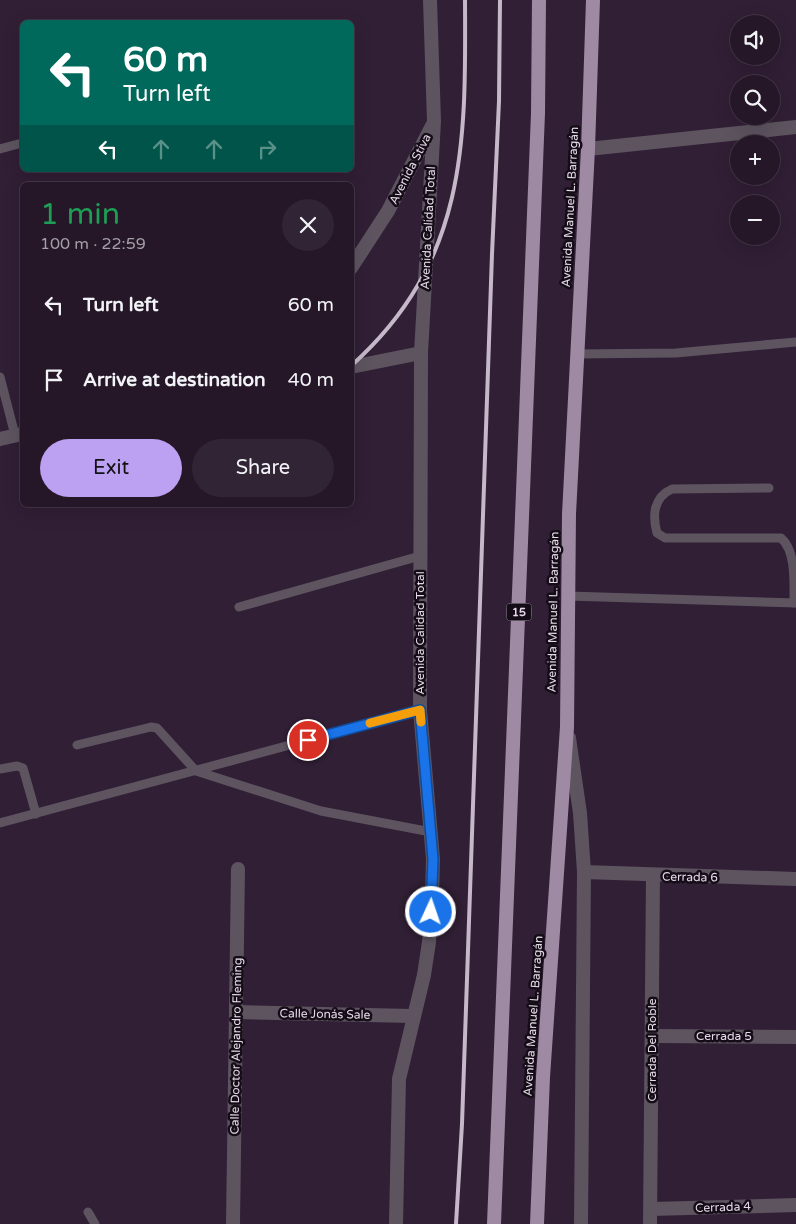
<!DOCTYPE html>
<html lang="en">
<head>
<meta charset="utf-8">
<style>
	:root { --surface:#251728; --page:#312434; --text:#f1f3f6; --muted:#a39fa8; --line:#423645; --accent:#bca0f2 }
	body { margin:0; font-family:"Varela Round",sans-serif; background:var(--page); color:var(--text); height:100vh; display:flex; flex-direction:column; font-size:19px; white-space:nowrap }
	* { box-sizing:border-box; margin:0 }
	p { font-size:16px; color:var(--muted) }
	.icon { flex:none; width:28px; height:28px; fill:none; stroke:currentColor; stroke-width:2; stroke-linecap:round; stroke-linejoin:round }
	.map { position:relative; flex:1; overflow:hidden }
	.sheet { position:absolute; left:20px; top:182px; width:334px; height:325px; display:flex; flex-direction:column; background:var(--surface); border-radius:8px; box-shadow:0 5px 20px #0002,0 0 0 1px var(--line) }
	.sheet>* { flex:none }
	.hud { position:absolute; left:20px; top:20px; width:334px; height:152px; border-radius:8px; box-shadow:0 5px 20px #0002,0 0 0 1px var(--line); background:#00695c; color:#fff; overflow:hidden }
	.fabs { position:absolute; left:730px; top:15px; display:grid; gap:10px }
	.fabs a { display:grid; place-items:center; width:50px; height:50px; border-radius:50%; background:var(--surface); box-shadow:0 5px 20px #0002,0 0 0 1px var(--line); font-size:25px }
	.pin { position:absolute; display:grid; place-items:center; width:42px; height:42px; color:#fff; margin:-21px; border:2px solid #fff; border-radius:50%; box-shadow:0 1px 5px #0007 }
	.me { position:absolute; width:55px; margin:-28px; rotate:3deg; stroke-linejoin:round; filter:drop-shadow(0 0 4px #0008) }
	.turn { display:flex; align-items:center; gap:18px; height:105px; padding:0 20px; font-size:22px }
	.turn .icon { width:65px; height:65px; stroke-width:2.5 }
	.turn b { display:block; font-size:35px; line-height:42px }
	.lanes { display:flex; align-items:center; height:48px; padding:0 20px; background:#0003; justify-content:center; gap:25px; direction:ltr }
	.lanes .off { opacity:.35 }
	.round { display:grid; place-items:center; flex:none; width:52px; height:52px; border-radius:26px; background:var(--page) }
	.overview { display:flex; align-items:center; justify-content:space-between; height:85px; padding:0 20px }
	h1 { font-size:30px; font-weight:600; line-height:38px; color:#1e9e55 }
	.cta { display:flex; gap:10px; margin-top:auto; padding:10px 20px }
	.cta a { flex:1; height:58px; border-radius:30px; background:var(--accent); color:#111; font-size:20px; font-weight:600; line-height:58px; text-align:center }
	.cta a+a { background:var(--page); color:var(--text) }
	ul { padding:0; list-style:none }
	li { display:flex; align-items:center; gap:15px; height:75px; padding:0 20px }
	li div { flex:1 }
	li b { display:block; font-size:19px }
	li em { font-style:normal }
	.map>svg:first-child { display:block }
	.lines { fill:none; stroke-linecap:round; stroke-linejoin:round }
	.service { stroke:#5d5460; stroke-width:9 }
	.minor { stroke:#5d5460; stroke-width:14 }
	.tertiary { stroke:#5d5460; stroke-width:14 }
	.trunk { stroke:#9e8aa3; stroke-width:14 }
	.rail { stroke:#c5b8c9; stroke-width:4 }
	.route-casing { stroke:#114b97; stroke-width:12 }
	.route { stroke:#1a73e8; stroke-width:9 }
	.slow { stroke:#f59e0b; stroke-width:9 }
	.labels { text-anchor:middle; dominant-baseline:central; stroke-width:5; stroke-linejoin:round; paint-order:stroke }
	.shield { fill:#140c16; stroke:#a79caa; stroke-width:1 }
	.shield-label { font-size:11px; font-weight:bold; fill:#e6dae9 }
	.street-label { font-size:12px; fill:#e6dae9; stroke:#140c16 }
</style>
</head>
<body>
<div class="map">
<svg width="796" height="1224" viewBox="0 0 796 1224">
	<rect width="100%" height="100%" fill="#311f35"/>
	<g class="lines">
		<!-- service -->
		<g class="service">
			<polyline points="0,149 22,143"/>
			<polyline points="577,354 676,353 796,342"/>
			<polyline points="0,377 15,435"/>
			<path d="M769,488L672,489C654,497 652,515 657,533L665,538H781C796,551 794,581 794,603"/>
			<polyline points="568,596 796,603"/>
			<polyline points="239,607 420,556"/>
			<polyline points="77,745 151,727 157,728 196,771 321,811 431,832"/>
			<polyline points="0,769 17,766 23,768 36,814"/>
			<polyline points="0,823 420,710"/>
			<polyline points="88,1212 95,1224"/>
		</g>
		<!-- minor -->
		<g class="minor">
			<polyline points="588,149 796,127"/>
			<polyline points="351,268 388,211 432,126"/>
			<polyline points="351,367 421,353"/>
			<polyline points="0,439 22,434"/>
			<polyline points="584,872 796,879"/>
			<polyline points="237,1012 412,1016"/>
			<polyline points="652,1036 796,1037"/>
			<polyline points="651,1209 796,1205"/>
			<polyline points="233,1224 238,869"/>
			<polyline points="396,1224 399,1079 424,975 429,942 432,896 433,859 420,710 421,353 434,121 430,0"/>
			<polyline points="650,1224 653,876"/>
		</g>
		<!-- tertiary -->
		<polyline class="tertiary" points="569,738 580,813 584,872 581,1224"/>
		<!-- trunk -->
		<g class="trunk">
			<polyline points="494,1224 538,113 539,0"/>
			<polyline points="537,1224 543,1077 567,727 569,514 588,149 593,0"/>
		</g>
		<!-- rail -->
		<g class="rail">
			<path d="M351,366C467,262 466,144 465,0"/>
			<polyline points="456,1224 462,1124 492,254 499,101 500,0"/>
		</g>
	</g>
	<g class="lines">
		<defs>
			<polyline id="route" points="308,740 420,710 433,859 431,912"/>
		</defs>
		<!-- route casing -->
		<use href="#route" class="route-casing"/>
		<!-- route -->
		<use href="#route" class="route"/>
		<!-- slow -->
		<polyline class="slow" points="370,723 420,710 421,722"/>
	</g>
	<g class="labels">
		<!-- shield labels -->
		<rect class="shield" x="506.5" y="603.5" width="25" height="17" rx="4"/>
		<g class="shield-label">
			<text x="519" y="612">15</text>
		</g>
		<!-- street labels -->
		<g class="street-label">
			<text transform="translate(410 169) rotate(-63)">Avenida Stiva</text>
			<text transform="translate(570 207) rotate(-87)">Avenida Manuel L. Barragán</text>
			<text transform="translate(428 228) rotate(-87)">Avenida Calidad Total</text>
			<text transform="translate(553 612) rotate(-89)">Avenida Manuel L. Barragán</text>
			<text transform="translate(420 633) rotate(-90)">Avenida Calidad Total</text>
			<text transform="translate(690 877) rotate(1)">Cerrada 6</text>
			<text transform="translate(325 1014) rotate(1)">Calle Jonás Sale</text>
			<text transform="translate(533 1016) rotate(-86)">Avenida Manuel L. Barragán</text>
			<text x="724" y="1036">Cerrada 5</text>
			<text transform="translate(236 1046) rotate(-89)">Calle Doctor Alejandro Fleming</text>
			<text transform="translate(652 1050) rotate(-90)">Cerrada Del Roble</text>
			<text transform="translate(723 1207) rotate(-2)">Cerrada 4</text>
		</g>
	</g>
</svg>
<div class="fabs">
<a><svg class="icon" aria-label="sound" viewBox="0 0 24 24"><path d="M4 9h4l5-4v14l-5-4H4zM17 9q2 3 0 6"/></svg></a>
<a><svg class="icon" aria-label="search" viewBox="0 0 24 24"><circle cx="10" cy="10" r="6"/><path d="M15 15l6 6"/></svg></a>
<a>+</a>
<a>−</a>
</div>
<div class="pin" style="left:308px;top:740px;background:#d93025"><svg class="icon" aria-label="arrive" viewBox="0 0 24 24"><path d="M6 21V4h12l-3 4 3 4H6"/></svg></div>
<svg class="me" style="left:431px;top:912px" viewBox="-20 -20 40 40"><circle r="17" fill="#1a73e8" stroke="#fff" stroke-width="3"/><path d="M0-11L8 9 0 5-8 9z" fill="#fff"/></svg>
<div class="hud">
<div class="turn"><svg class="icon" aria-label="left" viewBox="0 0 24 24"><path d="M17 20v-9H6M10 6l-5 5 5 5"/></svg><div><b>60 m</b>Turn left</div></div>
<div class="lanes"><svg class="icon" aria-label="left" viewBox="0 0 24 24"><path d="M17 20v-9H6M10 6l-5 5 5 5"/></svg><svg class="icon off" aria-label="ahead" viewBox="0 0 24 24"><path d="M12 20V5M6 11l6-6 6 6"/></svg><svg class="icon off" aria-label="ahead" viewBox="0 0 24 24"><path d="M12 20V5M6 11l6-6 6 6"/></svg><svg class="icon off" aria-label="right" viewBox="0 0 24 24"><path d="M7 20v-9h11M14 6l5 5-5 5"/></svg></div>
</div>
<section class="sheet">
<div class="overview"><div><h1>1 min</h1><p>100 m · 22:59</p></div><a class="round"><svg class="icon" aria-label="close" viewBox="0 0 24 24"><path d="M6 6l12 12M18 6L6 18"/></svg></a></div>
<ul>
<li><svg class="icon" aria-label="left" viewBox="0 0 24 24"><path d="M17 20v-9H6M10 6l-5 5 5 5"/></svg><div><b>Turn left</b></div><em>60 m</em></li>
<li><svg class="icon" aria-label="arrive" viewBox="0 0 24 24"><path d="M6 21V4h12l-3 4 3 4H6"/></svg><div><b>Arrive at destination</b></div><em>40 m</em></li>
</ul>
<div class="cta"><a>Exit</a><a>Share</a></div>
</section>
</div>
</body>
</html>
